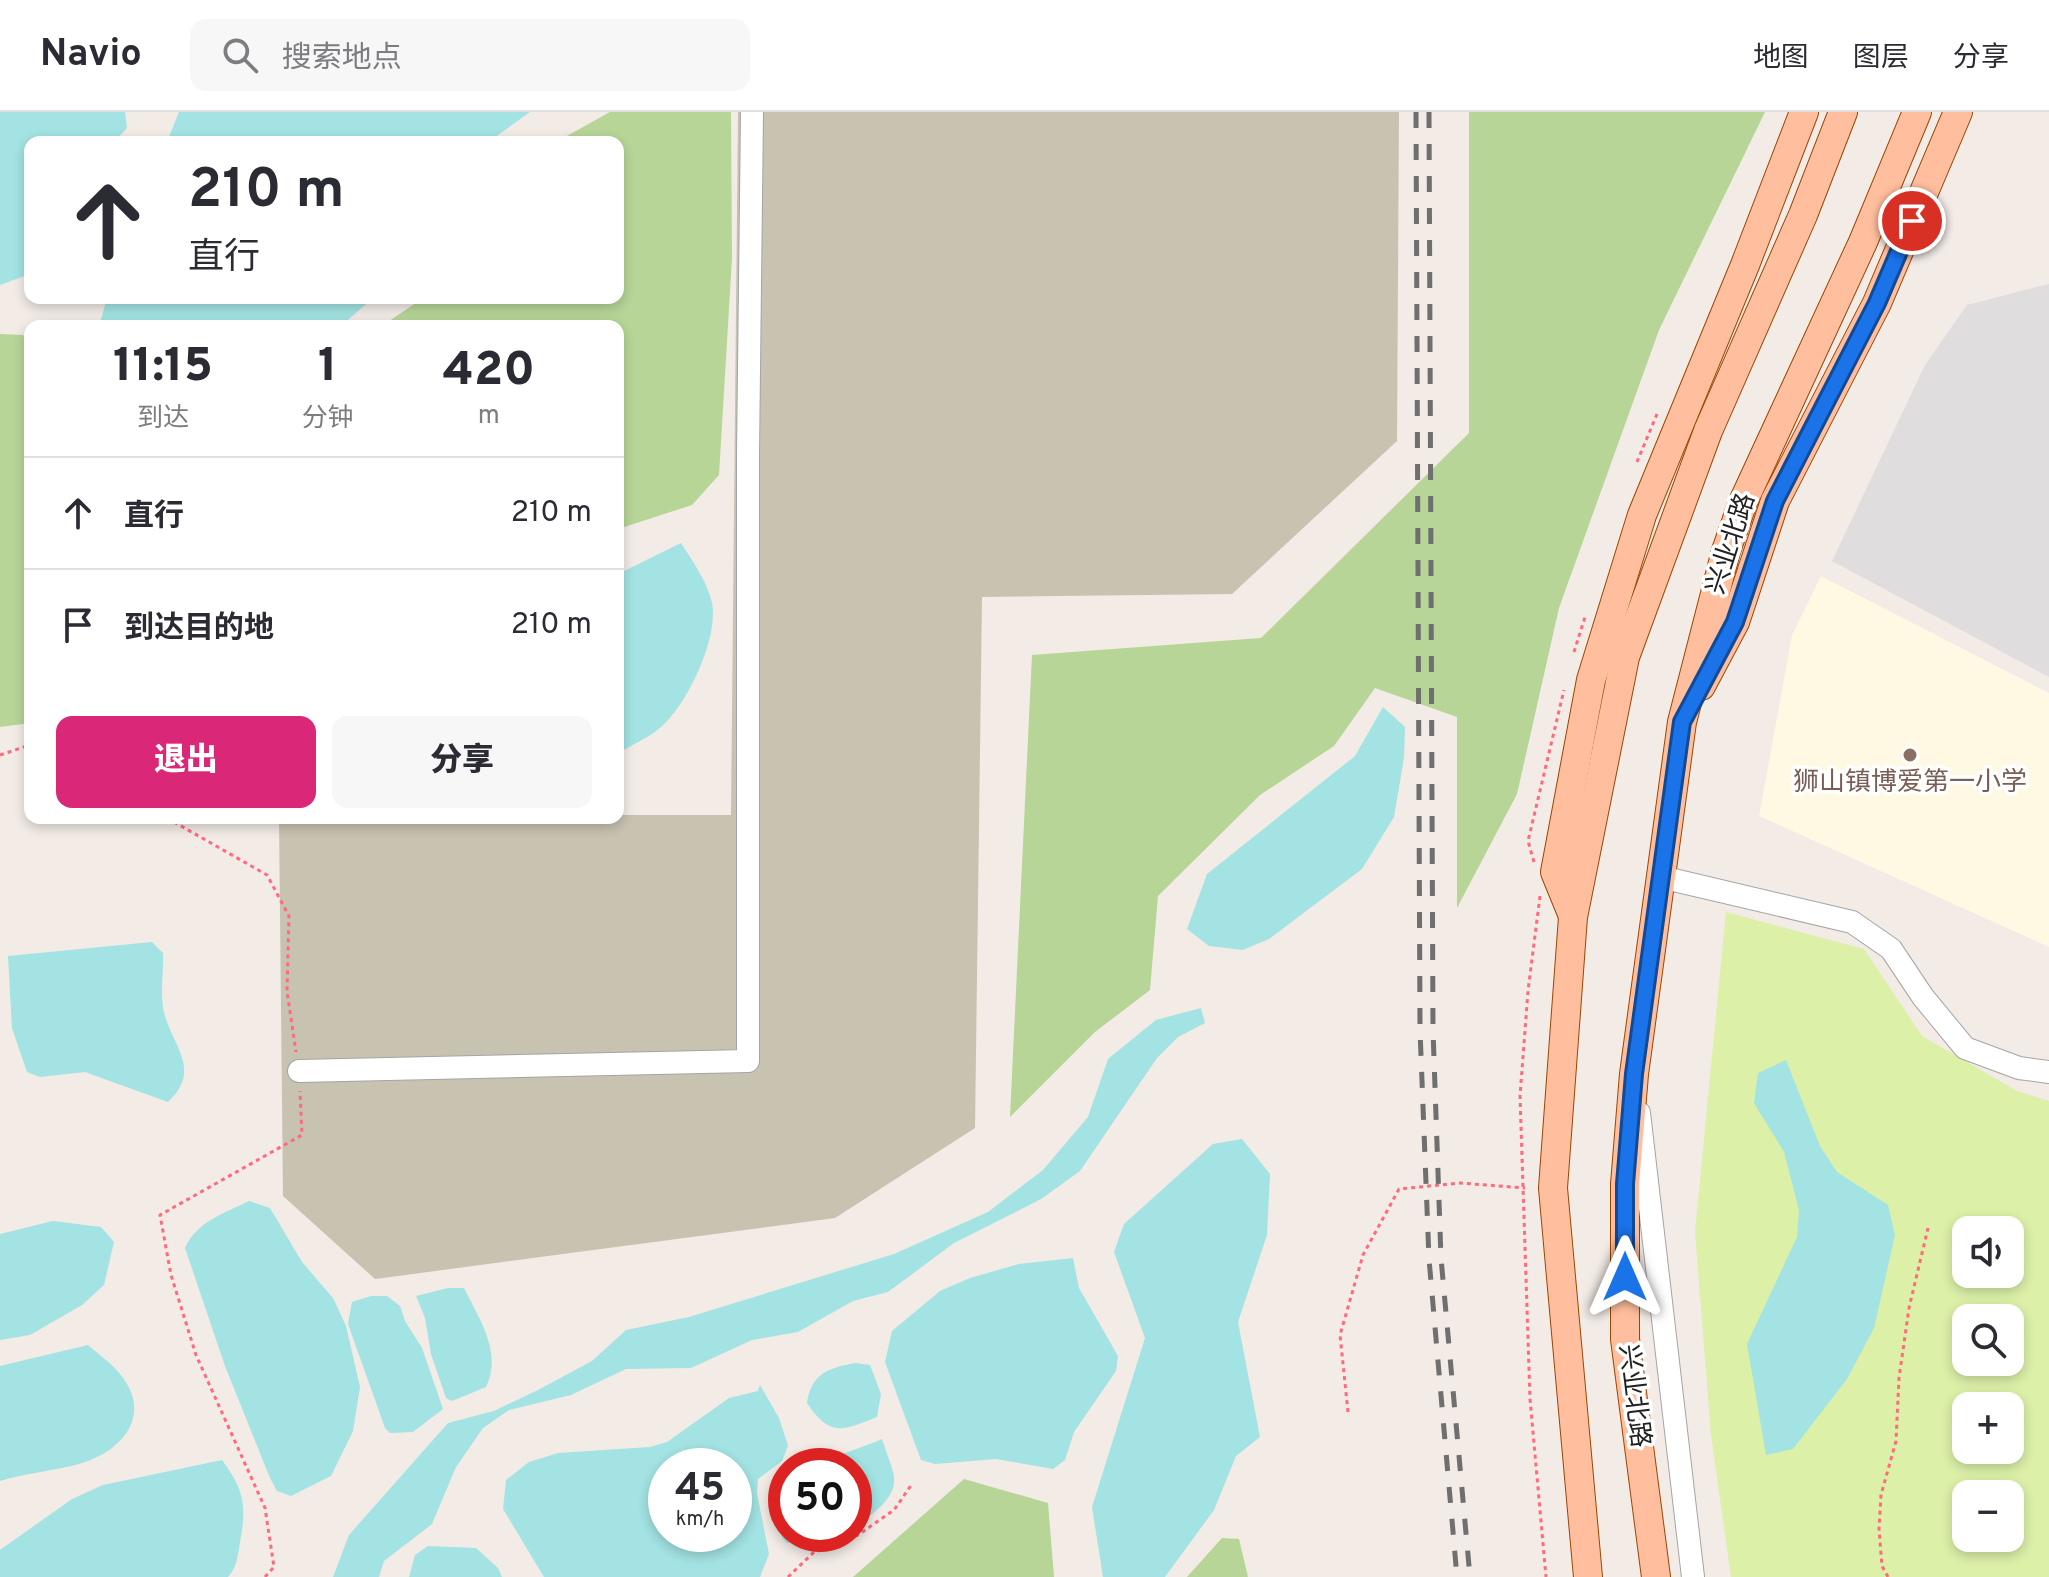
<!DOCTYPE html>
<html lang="zh">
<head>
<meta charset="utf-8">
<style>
	:root { --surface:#fff; --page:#f7f7f7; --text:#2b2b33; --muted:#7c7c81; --line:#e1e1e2; --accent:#db2777 }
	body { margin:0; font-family:Overpass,"Noto Sans SC",sans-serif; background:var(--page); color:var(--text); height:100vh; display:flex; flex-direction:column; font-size:30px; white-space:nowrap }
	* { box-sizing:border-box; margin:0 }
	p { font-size:26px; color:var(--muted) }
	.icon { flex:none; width:44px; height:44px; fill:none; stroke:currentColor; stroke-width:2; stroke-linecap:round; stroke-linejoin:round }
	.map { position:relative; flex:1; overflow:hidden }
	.sheet { position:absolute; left:24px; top:208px; width:600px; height:504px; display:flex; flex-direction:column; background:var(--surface); border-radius:16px; box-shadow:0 4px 12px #0003 }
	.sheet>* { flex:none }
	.top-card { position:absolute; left:24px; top:24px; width:600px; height:168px; border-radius:16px; box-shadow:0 4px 12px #0003; background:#fff; color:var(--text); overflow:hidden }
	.fabs { position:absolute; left:1952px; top:1104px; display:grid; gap:16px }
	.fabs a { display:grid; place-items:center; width:72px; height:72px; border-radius:16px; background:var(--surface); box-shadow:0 4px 12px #0003; font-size:40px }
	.speed { position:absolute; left:648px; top:1336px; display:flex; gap:16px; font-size:40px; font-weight:700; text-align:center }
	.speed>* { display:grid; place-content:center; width:104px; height:104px; border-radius:50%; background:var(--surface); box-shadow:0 4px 12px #0003; line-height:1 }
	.speed small { font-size:20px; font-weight:400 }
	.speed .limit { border:12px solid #d22; background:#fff; color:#111 }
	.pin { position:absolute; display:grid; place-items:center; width:68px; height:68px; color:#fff; margin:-34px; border:4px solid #fff; border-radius:50%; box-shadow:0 2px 8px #0007 }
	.me { position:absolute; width:88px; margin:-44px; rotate:0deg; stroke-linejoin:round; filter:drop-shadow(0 0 6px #0008) }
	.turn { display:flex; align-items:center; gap:28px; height:168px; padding:0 32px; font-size:36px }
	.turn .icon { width:104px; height:104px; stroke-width:2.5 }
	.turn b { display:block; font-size:56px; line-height:68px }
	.eta { display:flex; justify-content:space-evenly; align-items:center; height:136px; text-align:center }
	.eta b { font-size:48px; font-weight:800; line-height:56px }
	.action { display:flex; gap:16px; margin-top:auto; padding:16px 32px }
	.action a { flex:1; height:92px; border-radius:16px; background:var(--accent); color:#fff; font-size:32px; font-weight:800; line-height:92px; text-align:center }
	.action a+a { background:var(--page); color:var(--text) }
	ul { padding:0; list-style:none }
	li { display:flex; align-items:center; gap:24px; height:112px; padding:0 32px; border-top:2px solid var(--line) }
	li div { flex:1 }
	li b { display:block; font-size:30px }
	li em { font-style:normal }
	header { display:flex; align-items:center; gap:48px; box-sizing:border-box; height:112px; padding:0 40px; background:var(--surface); border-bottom:2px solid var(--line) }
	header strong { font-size:38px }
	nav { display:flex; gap:44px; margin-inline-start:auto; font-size:28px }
	.search { width:560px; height:72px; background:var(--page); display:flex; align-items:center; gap:20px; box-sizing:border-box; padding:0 28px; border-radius:16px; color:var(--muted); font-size:30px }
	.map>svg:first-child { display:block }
	.residential { fill:#dfddde }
	.education { fill:#fff8e2 }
	.construction { fill:#c8c2b1 }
	.grass { fill:#dcf0a8; fill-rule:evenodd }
	.forest { fill:#b7d597 }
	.water { fill:#a3e3e3; fill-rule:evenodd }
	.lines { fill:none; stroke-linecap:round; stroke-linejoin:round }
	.minor-casing { stroke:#a5a5a5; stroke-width:24 }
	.major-casing { stroke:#9d4500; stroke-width:30 }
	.path { stroke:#ff6a7d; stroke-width:3; stroke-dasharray:4 4; stroke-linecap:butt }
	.minor { stroke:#fff; stroke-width:22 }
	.major { stroke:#ffbf9e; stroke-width:28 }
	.rail { stroke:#6f6f6f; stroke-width:5; stroke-dasharray:16 16; stroke-linecap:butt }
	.route-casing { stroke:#114b97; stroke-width:20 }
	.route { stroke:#1a73e8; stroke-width:14 }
	.education-dot { fill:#8d6e63; stroke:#fff; stroke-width:3 }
	.labels { text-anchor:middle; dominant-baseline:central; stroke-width:7; stroke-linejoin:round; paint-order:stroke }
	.street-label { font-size:26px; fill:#212121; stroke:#fff }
	.education-label { font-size:26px; fill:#785e54; stroke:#fff }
</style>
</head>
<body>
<header>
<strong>Navio</strong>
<div class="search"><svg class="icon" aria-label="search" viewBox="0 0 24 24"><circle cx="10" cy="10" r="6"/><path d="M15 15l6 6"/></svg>搜索地点</div>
<nav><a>地图</a><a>图层</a><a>分享</a></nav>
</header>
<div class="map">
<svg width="2049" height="1465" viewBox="0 0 2049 1465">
	<rect width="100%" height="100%" fill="#f2ebe6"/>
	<!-- residential -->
	<polygon class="residential" points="2049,172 2049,565 1832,449 1925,253 1967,193"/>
	<!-- education -->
	<polygon class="education" points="1821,464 2049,581 2049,835 1759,704 1792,523"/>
	<!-- construction -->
	<polygon class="construction" points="738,0 1399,0 1397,329 1232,482 982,485 975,1016 835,1106 375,1167 283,1084 279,706 618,706 618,703 731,703"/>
	<!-- grass -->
	<path class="grass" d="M1726,800L1864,837L1922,924L2017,979L2049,989V1465H1731L1711,1323L1695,1120ZM1966,1118H2010V1162H1966ZM1966,1206H2010V1250H1966ZM1966,1294H2010V1338H1966ZM1966,1382H2010V1426H1966Z"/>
	<!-- forest -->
	<g class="forest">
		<polygon points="610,0 731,0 732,146 719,363 692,393 618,417 618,214 382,214 423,186 618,186 618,30 556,30"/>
		<polygon points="1469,0 1765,0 1659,218 1559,496 1517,682 1457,796 1457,605 1375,576 1334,634 1260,683 1158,784 1150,878 1095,920 1010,1005 1032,543 1261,526 1469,321"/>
		<polygon points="0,222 23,223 30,236 30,611 0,615"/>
		<polygon points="964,1367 1048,1391 1054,1465 853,1465"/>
		<polygon points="1222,1426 1239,1427 1248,1465 1187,1465"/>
	</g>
	<!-- water -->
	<g class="water">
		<polygon points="0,0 125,0 127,16 114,30 30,30 30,162 0,173"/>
		<polygon points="179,0 530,0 498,23 493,30 167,30"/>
		<polygon points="107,186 373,186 341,214 99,214"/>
		<path d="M681,431C693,450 707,469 712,491C719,527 685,599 656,619C644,628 630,634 618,641V462Z"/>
		<polygon points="1383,595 1405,615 1404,646 1394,705 1362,757 1269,827 1243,838 1209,834 1187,817 1207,762 1355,644"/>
		<path d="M152,830L163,841C164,860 159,886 165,904C175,937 201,959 168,990L85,960L40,965L27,960L12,916L8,844Z"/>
		<polygon points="1201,896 1205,911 1178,925 1157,946 1080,1059 1041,1087 954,1131 888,1180 853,1189 798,1220 752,1228 691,1256 626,1257 571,1283 509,1298 483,1316 456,1355 432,1412 384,1449 379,1465 333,1465 349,1423 448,1311 494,1299 538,1278 592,1249 626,1218 689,1205 894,1142 988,1100 1043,1058 1088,1005 1108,947 1156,908"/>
		<polygon points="1786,948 1820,1034 1837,1060 1888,1093 1895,1123 1874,1216 1847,1267 1793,1337 1766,1343 1747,1232 1797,1125 1799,1098 1784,1040 1754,991 1758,961"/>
		<polygon points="1242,1027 1270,1062 1267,1123 1238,1210 1260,1325 1236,1344 1214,1398 1165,1465 1103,1465 1092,1395 1145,1226 1114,1140 1124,1112 1213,1032"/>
		<path d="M249,1089L270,1096L302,1150L333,1186L346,1214L360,1275L353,1319L331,1364L291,1384L277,1379L270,1366L225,1254L185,1136C196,1110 225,1101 249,1089Z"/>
		<polygon points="53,1109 101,1115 114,1130 104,1173 82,1193 30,1223 0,1228 0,1122"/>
		<polygon points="1073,1146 1079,1176 1118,1244 1116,1259 1074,1320 1065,1348 1053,1357 996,1347 935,1352 921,1348 885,1250 892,1219 940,1179 970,1166 1019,1152"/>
		<path d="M448,1176H464C479,1206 503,1242 486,1275L452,1289L446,1286L431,1242L425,1206L416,1184Z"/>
		<polygon points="371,1184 387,1184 400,1194 405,1209 422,1236 443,1297 413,1320 390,1321 385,1316 348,1212 352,1190"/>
		<path d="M88,1233C98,1242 111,1251 120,1262C154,1303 122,1340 79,1352C53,1359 26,1361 0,1369V1254Z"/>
		<path d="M855,1251L870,1253L881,1282L877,1305C842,1319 830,1325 807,1291C811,1262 828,1256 855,1251Z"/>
		<path d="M760,1273L779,1306L788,1334L782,1349L758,1367L757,1381L769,1442L760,1465H544L503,1397L506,1368L529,1350L558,1341L650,1335L667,1330L729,1286L758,1279ZM666,1354H734V1422H666Z"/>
		<path d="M882,1327C886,1340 892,1353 894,1365C897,1386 870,1406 854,1413V1354H818C837,1341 861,1337 882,1327Z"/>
		<path d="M222,1348C244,1378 247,1393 240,1430C238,1443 237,1455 228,1465H0V1438L72,1387L103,1373Z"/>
		<path d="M786,1381V1422H830L787,1431C773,1417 779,1397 786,1381Z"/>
		<polygon points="428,1434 476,1436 498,1456 502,1465 409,1465 415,1443"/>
	</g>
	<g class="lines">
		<defs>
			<g id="minor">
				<polyline points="1661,765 1852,810 1891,837 1923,885 1965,936 2019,956 2049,960"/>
				<polyline points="299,959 748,949 748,344 752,0"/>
				<polyline points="1639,1001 1693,1465"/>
			</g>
			<g id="major">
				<polyline points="1701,574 1735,510 1775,389 1877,191 1958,0"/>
				<polyline points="1573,804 1555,760 1591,568 1642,403 1745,153 1804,0"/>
				<polyline points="1588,1465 1553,1076 1573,805 1625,545 1708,319 1803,103 1843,0"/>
				<polyline points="1656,1465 1625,1227 1625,1072 1634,962 1682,610 1726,439 1743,390 1863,130 1917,0"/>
			</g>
		</defs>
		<!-- minor casing -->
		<use href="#minor" class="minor-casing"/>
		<!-- major casing -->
		<use href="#major" class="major-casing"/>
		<!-- path -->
		<g class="path">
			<polyline points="1637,350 1657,302"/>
			<polyline points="1574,540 1585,505"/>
			<polyline points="0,643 30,633"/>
			<polyline points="167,706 267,763 289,804 287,879 296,940"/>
			<polyline points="1534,750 1528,729 1564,578"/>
			<polyline points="1540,784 1528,879 1520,984 1530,1287 1546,1465"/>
			<polyline points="1348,1300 1340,1223 1363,1143 1399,1077 1460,1071 1525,1076"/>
			<polyline points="265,1465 274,1455 265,1396 196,1243 171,1163 160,1103 302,1023 300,979"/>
			<polyline points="788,1465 813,1441 858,1423 894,1398 912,1372"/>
			<polyline points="1888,1465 1882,1454 1879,1417 1881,1383 1896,1329 1899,1266 1909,1196 1928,1116"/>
		</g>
		<!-- minor -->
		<use href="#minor" class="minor"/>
		<!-- major -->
		<use href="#major" class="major"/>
		<!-- rail -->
		<g class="rail">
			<polyline points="1416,0 1420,918 1429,1147 1457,1465"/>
			<polyline points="1429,0 1433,918 1441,1146 1470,1465"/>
		</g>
	</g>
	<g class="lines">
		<defs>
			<polyline id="route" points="1625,1165 1625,1072 1634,962 1682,610 1735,510 1775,389 1877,191 1912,109"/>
		</defs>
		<!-- route casing -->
		<use href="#route" class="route-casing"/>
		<!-- route -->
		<use href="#route" class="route"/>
	</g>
	<!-- markers -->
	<circle class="education-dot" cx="1910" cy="643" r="8"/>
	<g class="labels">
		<!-- street labels -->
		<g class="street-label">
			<text transform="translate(1732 432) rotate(-72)">兴业北路</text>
			<text transform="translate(1633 1284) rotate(83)">兴业北路</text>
		</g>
		<!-- education labels -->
		<g class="education-label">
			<text x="1910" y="671">狮山镇博爱第一小学</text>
		</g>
	</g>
</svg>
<div class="fabs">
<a><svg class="icon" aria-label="sound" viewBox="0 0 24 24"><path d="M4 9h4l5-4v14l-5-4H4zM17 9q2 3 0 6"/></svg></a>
<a><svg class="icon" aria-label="search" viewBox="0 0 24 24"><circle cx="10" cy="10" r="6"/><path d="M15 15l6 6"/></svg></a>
<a>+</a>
<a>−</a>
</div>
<div class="speed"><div>45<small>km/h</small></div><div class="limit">50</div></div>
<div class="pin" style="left:1912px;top:109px;background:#d93025"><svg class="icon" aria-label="arrive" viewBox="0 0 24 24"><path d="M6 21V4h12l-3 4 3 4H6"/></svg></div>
<svg class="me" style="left:1625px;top:1165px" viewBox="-20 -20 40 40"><path d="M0-17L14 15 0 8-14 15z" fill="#1a73e8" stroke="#fff" stroke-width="4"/></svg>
<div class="top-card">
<div class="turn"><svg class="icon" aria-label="ahead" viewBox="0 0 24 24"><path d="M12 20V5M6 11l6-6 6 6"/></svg><div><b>210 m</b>直行</div></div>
</div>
<section class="sheet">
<div class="eta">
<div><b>11:15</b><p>到达</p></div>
<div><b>1</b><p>分钟</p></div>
<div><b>420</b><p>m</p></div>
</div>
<ul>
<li><svg class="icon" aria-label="ahead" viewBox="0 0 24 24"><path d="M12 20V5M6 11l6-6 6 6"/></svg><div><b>直行</b></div><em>210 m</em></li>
<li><svg class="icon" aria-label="arrive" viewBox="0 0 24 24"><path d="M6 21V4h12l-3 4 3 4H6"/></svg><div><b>到达目的地</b></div><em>210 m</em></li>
</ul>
<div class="action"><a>退出</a><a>分享</a></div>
</section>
</div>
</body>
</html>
